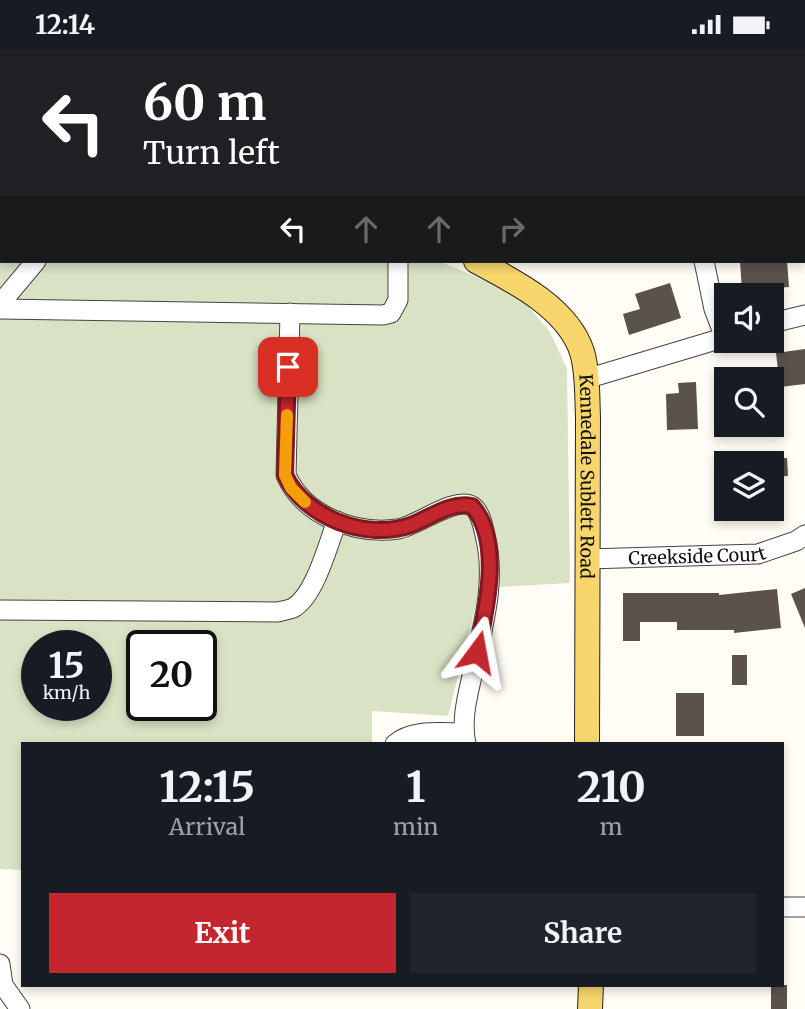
<!DOCTYPE html>
<html lang="en">
<head>
<meta charset="utf-8">
<style>
	:root { --surface:#171b24; --page:#20242c; --text:#f1f3f6; --muted:#9ea1a6; --accent:#c4262e }
	body { margin:0; font-family:Merriweather,serif; background:var(--page); color:var(--text); height:100vh; display:flex; flex-direction:column; font-size:26px; white-space:nowrap }
	* { box-sizing:border-box; margin:0 }
	p { font-size:23px; color:var(--muted) }
	.icon { flex:none; width:38px; height:38px; fill:none; stroke:currentColor; stroke-width:2; stroke-linecap:round; stroke-linejoin:round }
	.map { position:relative; flex:1; overflow:hidden }
	.panel { position:absolute; left:21px; top:693px; width:763px; height:245px; display:flex; flex-direction:column; background:var(--surface); border-radius:0px; box-shadow:0 4px 10px #0003 }
	.panel>* { flex:none }
	.top-card { position:absolute; left:0px; top:0px; width:805px; height:214px; box-shadow:0 4px 10px #0003; background:#202124; color:#fff; overflow:hidden }
	.buttons { position:absolute; left:714px; top:234px; display:grid; gap:14px }
	.buttons a { display:grid; place-items:center; width:70px; height:70px; border-radius:0px; background:var(--surface); box-shadow:0 4px 10px #0003; font-size:35px }
	.speed { position:absolute; left:21px; top:581px; display:flex; gap:14px; font-size:35px; font-weight:700; text-align:center }
	.speed>* { display:grid; place-content:center; width:91px; height:91px; border-radius:50%; background:var(--surface); box-shadow:0 4px 10px #0003; line-height:1 }
	.speed small { font-size:18px; font-weight:400 }
	.speed .limit { border:4px solid #111; border-radius:10px; background:#fff; color:#111 }
	.pin { position:absolute; display:grid; place-items:center; width:60px; height:60px; color:#fff; margin:-30px; border-radius:14px; box-shadow:0 4px 10px #0006 }
	.me { position:absolute; width:77px; margin:-38px; rotate:13deg; stroke-linejoin:round; filter:drop-shadow(0 0 5px #0008) }
	.turn { display:flex; align-items:center; gap:24px; height:147px; padding:0 28px; font-size:32px }
	.turn .icon { width:91px; height:91px; stroke-width:2.5 }
	.turn b { display:block; font-size:49px; line-height:60px }
	.lanes { display:flex; align-items:center; height:66px; padding:0 28px; background:#0003; justify-content:center; gap:35px; direction:ltr }
	.lanes .off { opacity:.35 }
	.eta { display:flex; justify-content:space-evenly; align-items:center; height:119px; text-align:center }
	.eta b { font-size:42px; font-weight:700; line-height:49px }
	.cta { display:flex; gap:14px; margin-top:auto; padding:14px 28px }
	.cta a { flex:1; height:80px; border-radius:0px; background:var(--accent); color:#fff; font-size:28px; font-weight:700; line-height:80px; text-align:center }
	.cta a+a { background:var(--page); color:var(--text) }
	.status { display:flex; justify-content:space-between; align-items:center; height:49px; padding:0 35px; background:var(--surface); direction:ltr }
	.status svg { height:19px; fill:currentColor }
	.map>svg:first-child { display:block }
	.cemetery { fill:#d9e3c4; fill-rule:evenodd }
	.building { fill:#5a524d }
	.lines { fill:none; stroke-linecap:round; stroke-linejoin:round }
	.minor-casing { stroke:#444; stroke-width:21 }
	.major-casing { stroke:#222; stroke-width:26 }
	.minor { stroke:#fff; stroke-width:19 }
	.major { stroke:#f9d66b; stroke-width:24 }
	.route-casing { stroke:#7f191e; stroke-width:18 }
	.route { stroke:#c4262e; stroke-width:12 }
	.slow { stroke:#f59e0b; stroke-width:12 }
	.labels { text-anchor:middle; dominant-baseline:central; stroke-width:7; stroke-linejoin:round; paint-order:stroke }
	.street-label { font-size:18px; fill:#111; stroke:#fff }
</style>
</head>
<body>
<div class="status"><b>12:14</b><svg viewBox="0 0 49 12"><path d="M0 12V9h3v3zM5 12V6h3v6zM10 12V3h3v9zM15 12V0h3v12zM26 1h20v11H26zM47 4h2v5h-2z"/></svg></div>
<div class="map">
<svg width="805" height="960" viewBox="0 0 805 960">
	<rect width="100%" height="100%" fill="#fffdf5"/>
	<!-- cemetery -->
	<path class="cemetery" d="M0,0L67,2H2V212H439L493,235L528,257L550,283L567,320L570,534L480,539L448,667L372,662V695H23V821L0,820ZM37,597H96V656H37ZM142,597H201V656H142Z"/>
	<!-- building -->
	<g class="building">
		<polygon points="740,212 787,212 789,238 742,242"/>
		<polygon points="670,234 681,269 629,286 623,265 640,260 635,245"/>
		<polygon points="805,300 805,335 780,338 776,304"/>
		<polygon points="696,333 698,380 667,381 666,345 679,344 678,334"/>
		<polygon points="787,409 788,427 772,428 772,410"/>
		<polygon points="805,539 805,579 791,545"/>
		<polygon points="777,540 781,579 734,584 734,581 677,581 677,573 640,573 640,592 623,592 623,544 719,544 719,546"/>
		<rect x="732" y="606" width="15" height="30"/>
		<rect x="676" y="644" width="28" height="43"/>
		<rect x="771" y="936" width="16" height="24"/>
	</g>
	<g class="lines">
		<defs>
			<g id="minor">
				<polyline points="278,0 282,2"/>
				<polyline points="418,0 418,2"/>
				<polyline points="231,2 231,0"/>
				<polyline points="703,2 703,0"/>
				<polyline points="704,212 714,260 725,289"/>
				<polyline points="0,255 36,212"/>
				<polyline points="0,260 383,266 391,264 398,251 398,212"/>
				<path d="M290,264L286,426C304,467 355,486 398,480C417,477 455,447 472,457C480,462 483,477 485,486C497,534 482,580 472,627C467,649 461,672 466,695"/>
				<polyline points="772,274 805,266"/>
				<polyline points="586,330 726,288"/>
				<path id="s1" d="M587,510L758,505L796,492L805,486"/>
				<path d="M0,561L277,563C282,562 288,561 293,559C315,547 328,495 337,472"/>
				<path d="M395,695C413,680 441,684 463,684"/>
				<polyline points="782,858 805,858"/>
				<polyline points="0,915 3,936 20,960"/>
			</g>
			<g id="major">
				<polyline points="82,0 84,2"/>
				<path id="s2" d="M476,212C514,232 568,259 582,303C588,323 587,347 588,368L587,695"/>
				<polyline points="590,960 591,936"/>
			</g>
		</defs>
		<!-- minor casing -->
		<use href="#minor" class="minor-casing"/>
		<!-- major casing -->
		<use href="#major" class="major-casing"/>
		<!-- minor -->
		<use href="#minor" class="minor"/>
		<!-- major -->
		<use href="#major" class="major"/>
	</g>
	<g class="lines">
		<defs>
			<path id="route" d="M288,318L285,426C305,469 367,492 411,476C432,468 449,453 472,457C503,492 486,562 477,603"/>
		</defs>
		<!-- route casing -->
		<use href="#route" class="route-casing"/>
		<!-- route -->
		<use href="#route" class="route"/>
		<!-- slow -->
		<polyline class="slow" points="287,366 285,426 291,439 305,453"/>
	</g>
	<g class="labels">
		<!-- street labels -->
		<g class="street-label">
			<text stroke="none"><textPath href="#s2" startOffset="268">Kennedale Sublett Road</textPath></text>
			<text stroke="none"><textPath href="#s1" startOffset="110">Creekside Court</textPath></text>
		</g>
	</g>
</svg>
<div class="buttons">
<a><svg class="icon" aria-label="sound" viewBox="0 0 24 24"><path d="M4 9h4l5-4v14l-5-4H4zM17 9q2 3 0 6"/></svg></a>
<a><svg class="icon" aria-label="search" viewBox="0 0 24 24"><circle cx="10" cy="10" r="6"/><path d="M15 15l6 6"/></svg></a>
<a><svg class="icon" aria-label="layers" viewBox="0 0 24 24"><path d="M12 4l9 5-9 5-9-5zM3 14l9 5 9-5"/></svg></a>
</div>
<div class="speed"><div>15<small>km/h</small></div><div class="limit">20</div></div>
<div class="pin" style="left:288px;top:318px;background:#d93025"><svg class="icon" aria-label="arrive" viewBox="0 0 24 24"><path d="M6 21V4h12l-3 4 3 4H6"/></svg></div>
<svg class="me" style="left:477px;top:603px" viewBox="-20 -20 40 40"><path d="M0-17L14 15 0 8-14 15z" fill="#c4262e" stroke="#fff" stroke-width="4"/></svg>
<div class="top-card">
<div class="turn"><svg class="icon" aria-label="left" viewBox="0 0 24 24"><path d="M17 20v-9H6M10 6l-5 5 5 5"/></svg><div><b>60 m</b>Turn left</div></div>
<div class="lanes"><svg class="icon" aria-label="left" viewBox="0 0 24 24"><path d="M17 20v-9H6M10 6l-5 5 5 5"/></svg><svg class="icon off" aria-label="ahead" viewBox="0 0 24 24"><path d="M12 20V5M6 11l6-6 6 6"/></svg><svg class="icon off" aria-label="ahead" viewBox="0 0 24 24"><path d="M12 20V5M6 11l6-6 6 6"/></svg><svg class="icon off" aria-label="right" viewBox="0 0 24 24"><path d="M7 20v-9h11M14 6l5 5-5 5"/></svg></div>
</div>
<section class="panel">
<div class="eta">
<div><b>12:15</b><p>Arrival</p></div>
<div><b>1</b><p>min</p></div>
<div><b>210</b><p>m</p></div>
</div>
<div class="cta"><a>Exit</a><a>Share</a></div>
</section>
</div>
</body>
</html>
